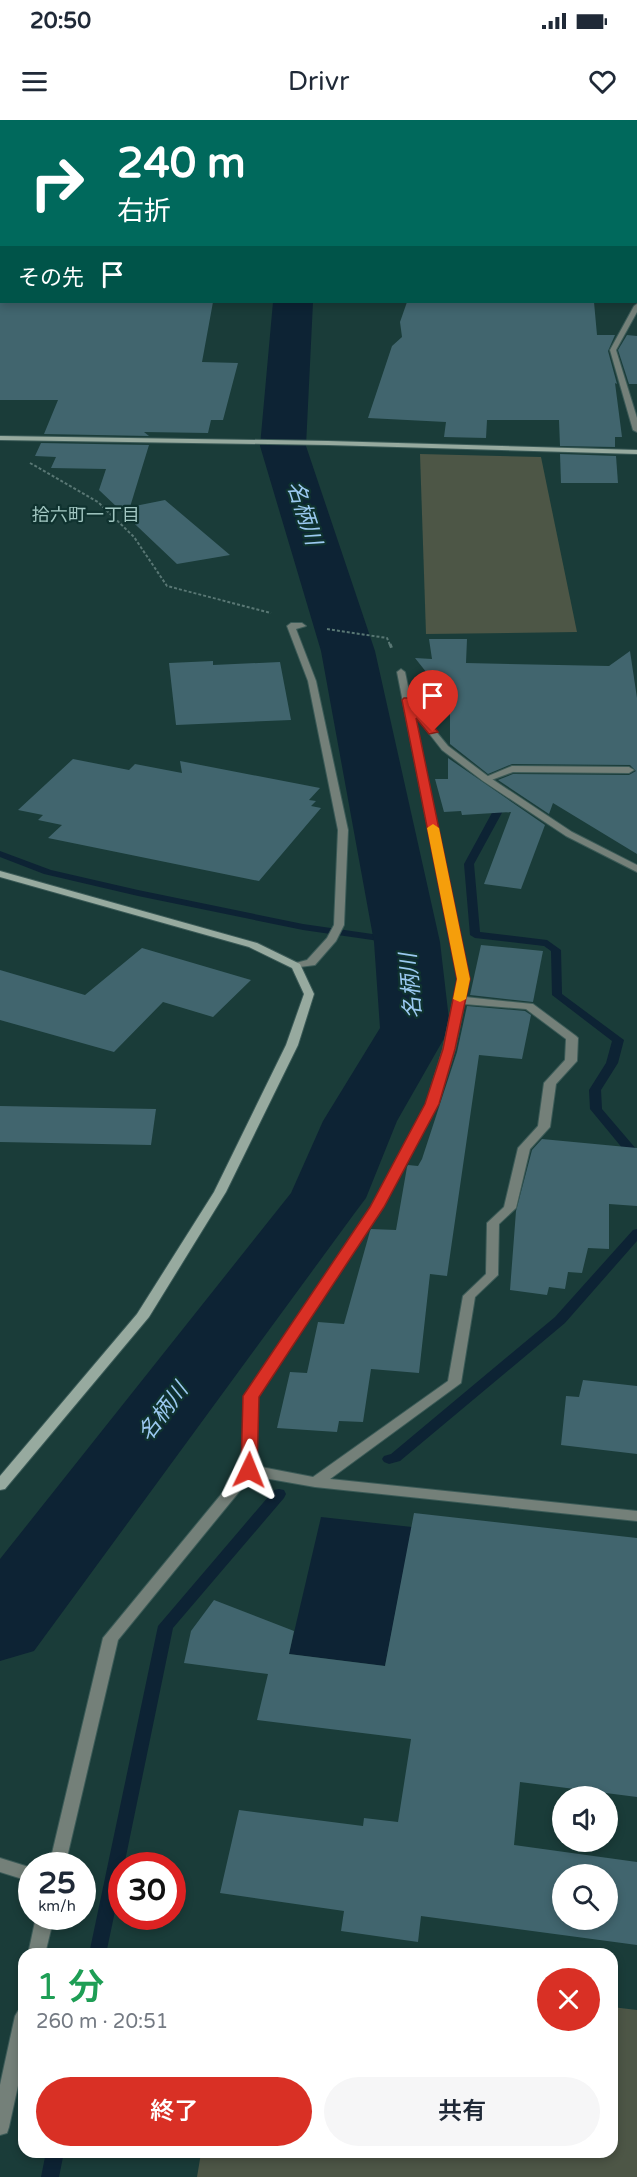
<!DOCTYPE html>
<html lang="ja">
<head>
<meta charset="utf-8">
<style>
	:root { --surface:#fff; --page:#f6f6f7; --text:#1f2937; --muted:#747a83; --accent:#d93025 }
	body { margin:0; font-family:"Varela Round","Noto Sans JP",sans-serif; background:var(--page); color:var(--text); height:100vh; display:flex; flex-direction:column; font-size:22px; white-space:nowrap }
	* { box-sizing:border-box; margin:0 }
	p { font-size:20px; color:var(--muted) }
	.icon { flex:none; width:33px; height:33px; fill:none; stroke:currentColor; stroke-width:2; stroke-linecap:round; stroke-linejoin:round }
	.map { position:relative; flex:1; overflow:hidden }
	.details { position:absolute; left:18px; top:1828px; width:600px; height:210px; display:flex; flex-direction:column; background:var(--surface); border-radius:18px; box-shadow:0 3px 9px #0003 }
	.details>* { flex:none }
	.guide { position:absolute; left:0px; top:0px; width:638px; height:183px; box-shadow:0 3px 9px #0003; background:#00695c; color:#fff; overflow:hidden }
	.fabs { position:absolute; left:552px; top:1666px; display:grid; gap:12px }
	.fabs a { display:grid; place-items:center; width:66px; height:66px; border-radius:50%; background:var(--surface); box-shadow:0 3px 9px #0003; font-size:30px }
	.speed { position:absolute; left:18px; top:1732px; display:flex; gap:12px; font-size:30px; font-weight:700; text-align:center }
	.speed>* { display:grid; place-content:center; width:78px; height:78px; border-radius:50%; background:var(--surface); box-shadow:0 3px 9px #0003; line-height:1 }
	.speed small { font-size:15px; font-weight:400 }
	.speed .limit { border:9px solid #d22; background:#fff; color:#111 }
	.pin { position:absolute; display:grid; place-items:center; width:51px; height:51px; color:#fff; margin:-62px -26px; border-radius:50% 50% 50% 0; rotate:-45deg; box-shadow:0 0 6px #0007 }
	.pin .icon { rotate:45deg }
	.me { position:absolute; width:66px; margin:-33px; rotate:2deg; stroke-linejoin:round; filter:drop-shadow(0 0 4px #0008) }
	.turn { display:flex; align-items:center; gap:21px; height:126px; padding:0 18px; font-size:27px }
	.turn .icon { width:78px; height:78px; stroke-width:2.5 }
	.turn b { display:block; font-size:42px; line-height:51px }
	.then { display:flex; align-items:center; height:57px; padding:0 18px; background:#0003; gap:12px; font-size:22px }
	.round { display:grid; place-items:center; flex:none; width:63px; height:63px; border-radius:32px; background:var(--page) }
	.headline { display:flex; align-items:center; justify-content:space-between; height:102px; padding:0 18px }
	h1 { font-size:36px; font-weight:600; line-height:45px; color:#1e9e55 }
	.primary-button { display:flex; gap:12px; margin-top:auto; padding:12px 18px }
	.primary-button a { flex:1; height:69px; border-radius:36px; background:var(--accent); color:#fff; font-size:24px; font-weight:600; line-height:69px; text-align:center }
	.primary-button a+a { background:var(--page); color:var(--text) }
	.status { display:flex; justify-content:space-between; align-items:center; height:42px; padding:0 30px; background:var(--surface); direction:ltr }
	.status svg { height:16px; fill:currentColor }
	header { display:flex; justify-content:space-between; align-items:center; height:78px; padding:0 18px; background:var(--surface); font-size:27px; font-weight:600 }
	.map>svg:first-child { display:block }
	.green { fill:#4d5646 }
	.water { fill:#0d2334 }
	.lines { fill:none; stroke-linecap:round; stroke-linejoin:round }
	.stream { fill:#0d2334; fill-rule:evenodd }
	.river { fill:#0d2334; fill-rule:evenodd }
	.building { fill:#41656e; fill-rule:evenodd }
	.lane-casing { stroke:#3b5a57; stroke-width:2 }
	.street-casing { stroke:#3b5a57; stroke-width:2 }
	.secondary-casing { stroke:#3b5a57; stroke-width:2 }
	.highway-casing { stroke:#3b5a57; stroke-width:2 }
	.path-far1 { stroke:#597774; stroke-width:2; stroke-dasharray:3 2; stroke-linecap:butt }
	.path { stroke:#597774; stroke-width:3; stroke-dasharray:4 2; stroke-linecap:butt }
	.lane { fill:#748079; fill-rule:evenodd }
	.street { fill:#748079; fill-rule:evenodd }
	.secondary { fill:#97aa9f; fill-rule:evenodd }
	.highway { fill:#c9e8d6; fill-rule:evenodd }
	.route { fill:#d93025; stroke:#8d1f18; stroke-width:1.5 }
	.slow { fill:#f59e0b }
	.labels { text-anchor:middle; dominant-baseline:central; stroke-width:4.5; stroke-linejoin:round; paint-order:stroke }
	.far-neighbourhood-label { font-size:18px; fill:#a2c7c2; stroke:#0f322f }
	.water-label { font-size:22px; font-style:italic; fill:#9bc9f0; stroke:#0f322f }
</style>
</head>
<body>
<div class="status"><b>20:50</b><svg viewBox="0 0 49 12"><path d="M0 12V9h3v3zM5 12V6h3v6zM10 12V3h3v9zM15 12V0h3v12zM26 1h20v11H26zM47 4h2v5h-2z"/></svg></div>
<header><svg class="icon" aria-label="menu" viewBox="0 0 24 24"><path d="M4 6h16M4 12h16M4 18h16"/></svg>Drivr<svg class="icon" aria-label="heart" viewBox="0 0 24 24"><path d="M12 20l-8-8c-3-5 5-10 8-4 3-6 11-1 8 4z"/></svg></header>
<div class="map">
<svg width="637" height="2057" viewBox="0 0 637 2057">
	<rect width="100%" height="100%" fill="#1a3c39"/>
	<!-- green -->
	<g class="green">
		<polygon points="420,334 541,337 577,512 426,514"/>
		<polygon points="612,1887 637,1890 637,2057 197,2057 201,2033 612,2032"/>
	</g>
	<!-- water -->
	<polygon class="water" points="321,1397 412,1407 385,1546 289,1534"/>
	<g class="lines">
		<!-- stream -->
		<g class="stream">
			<polygon points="499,686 504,689 474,744 480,812 547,820 561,830 562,874 624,920 618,943 601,970 602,989 637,1030 637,1042 633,1041 590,989 589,970 606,943 612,921 552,875 551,831 544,826 475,818 470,815 464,744 494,689"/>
			<polygon points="0,731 51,750 138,770 303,804 407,819 412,822 407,825 303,810 138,776 44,754 0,737"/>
			<polygon points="637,1109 637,1121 565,1203 400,1341 389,1344 384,1342 382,1339 384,1336 391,1334 555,1197 633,1110"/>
			<polygon points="279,1369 284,1370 286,1374 284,1378 173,1508 124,1746 122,1746 122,1758 106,1834 89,1834 158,1506 274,1370"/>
			<polygon points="46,2032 64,2032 59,2057 41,2057"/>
		</g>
		<!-- river -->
		<polygon class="river" points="273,182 313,182 306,326 375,531 440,822 450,908 397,1001 366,1078 354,1094 34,1531 0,1541 0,1439 291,1073 323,1001 380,908 374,822 321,531 260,326"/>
	</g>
	<!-- building -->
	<g class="building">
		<polygon points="0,182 213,182 202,242 238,243 223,300 211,300 208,313 144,312 149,316 44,314 58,280 0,280"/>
		<polygon points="407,182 594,182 597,215 615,215 608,231 617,264 615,263 622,317 615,317 615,327 560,326 559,300 487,300 486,318 444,317 446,302 368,298 392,226 402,217 400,202"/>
		<polygon points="627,215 637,216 637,264 629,264 618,230"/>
		<polygon points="41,323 149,325 130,387 165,380 230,435 177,444 99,370 106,349 51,348 56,337 35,336"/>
		<polygon points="560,334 616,336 618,363 561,363"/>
		<polygon points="429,519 467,519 466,543 609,546 630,531 637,578 637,734 553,683 549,694 498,660 513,654 629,655 636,651 630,645 512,644 488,654 450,624 450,582 415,538 432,539"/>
		<polygon points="213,541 213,545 280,542 291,600 176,605 169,543"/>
		<polygon points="448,638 545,705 521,769 484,764 511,692 462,695 461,691 444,692 435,659 448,659"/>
		<polygon points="73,639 129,650 135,644 182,653 180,641 320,668 309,680 316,681 311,686 321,688 259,761 48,718 62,705 38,700 43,695 18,690"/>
		<polygon points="481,825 543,831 533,882 470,875"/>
		<polygon points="142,828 251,860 213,897 163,882 114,932 0,900 0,850 85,875"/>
		<polygon points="467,886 525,891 531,895 522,939 479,935 447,1156 430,1154 419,1253 371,1249 363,1302 339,1301 337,1312 277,1308 290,1252 307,1253 318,1202 344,1204 370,1111 371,1109 396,1110 407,1047 408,1045 418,1046 422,1039 457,932"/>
		<polygon points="0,986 156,989 151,1025 0,1022"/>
		<polygon points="542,1019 637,1028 637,1086 609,1084 609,1129 588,1128 582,1153 568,1152 565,1169 549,1167 547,1175 510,1170 516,1091 532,1030"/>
		<polygon points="583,1260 637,1266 637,1334 561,1325 566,1276 579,1277"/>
		<path d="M414,1393L637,1418V1677L520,1662L514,1725L637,1742V1825L421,1796L418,1822L341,1811L344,1791L220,1773L239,1690L363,1706L364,1698L398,1702L411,1619L257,1600L268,1554L184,1543L191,1511L214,1480L294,1511L289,1534L385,1546ZM562,1755H608V1800H562Z"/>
	</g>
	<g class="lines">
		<defs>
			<polygon id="lane" points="512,646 629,647 634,650 629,653 513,652 486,662 481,659"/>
			<g id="street">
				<polygon points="157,0 216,2 160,2"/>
				<polygon points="283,0 289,0 283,2"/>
				<rect x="338" y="0" width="6" height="2"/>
				<rect x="636" y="3" width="1" height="4"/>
				<polygon points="637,184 637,192 616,230 637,298 637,312 633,310 610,230 634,186"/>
				<polygon points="291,503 302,503 306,506 296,509 316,561 348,710 344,805 336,821 315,845 292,848 291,846 292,844 307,840 327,818 334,805 338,710 308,561 287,506"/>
				<path d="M401,549L405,552L411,581L448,626L489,657L572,712L637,745V752L566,716L483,661L442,630L414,594L468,859L465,877L533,884L576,916L578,918L577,941L556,964L550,1007L530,1029L516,1088L499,1104L498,1155L475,1177L461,1263L330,1359L637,1391V1401L315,1367L252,1356L118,1520L65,1746H49L103,1518L242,1349L244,1277L371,1087L426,984L443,929L458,859L397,552ZM464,884L526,889L566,919L565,940L544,963L538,1006L518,1028L504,1087L487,1103L486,1154L463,1176L448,1261L313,1357L256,1346L258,1277L383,1087L438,984L455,929Z"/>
				<polygon points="0,1738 32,1748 32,1762 0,1752"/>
				<polygon points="36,1797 54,1797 45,1834 28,1834"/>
				<polygon points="24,1888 24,1938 9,2007 7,2013 0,2015 0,1965 15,1896 18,1891"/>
			</g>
			<g id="secondary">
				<polygon points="0,316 328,321 637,330 637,334 328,325 0,320"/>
				<polygon points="0,751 257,823 300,844 314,874 298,925 226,1072 149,1197 5,1369 0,1370 0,1356 137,1194 214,1072 286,925 304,874 292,848 249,827 0,757"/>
			</g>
			<g id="highway">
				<rect x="0" y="31" width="2" height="4"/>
				<rect x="0" y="47" width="2" height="5"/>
				<rect x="636" y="54" width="1" height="4"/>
				<rect x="0" y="62" width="2" height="4"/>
				<rect x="636" y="89" width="1" height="6"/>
				<rect x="636" y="107" width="1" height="6"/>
				<rect x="636" y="129" width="1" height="6"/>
				<rect x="636" y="143" width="1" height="6"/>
			</g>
		</defs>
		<!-- lane casing -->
		<use href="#lane" class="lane-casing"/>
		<!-- street casing -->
		<use href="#street" class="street-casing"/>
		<!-- secondary casing -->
		<use href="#secondary" class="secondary-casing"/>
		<!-- highway casing -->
		<use href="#highway" class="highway-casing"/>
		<!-- path-far1 -->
		<g class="path-far1">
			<polyline points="30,343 98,382 134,417 167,466 271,493"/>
			<polyline points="327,509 387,518 390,525"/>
		</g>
		<!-- path -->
		<polyline class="path" points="390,524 392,529"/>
		<!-- lane -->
		<use href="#lane" class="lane"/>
		<!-- street -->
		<use href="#street" class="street"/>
		<!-- secondary -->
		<use href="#secondary" class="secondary"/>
		<!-- highway -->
		<use href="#highway" class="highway"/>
	</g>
	<!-- route -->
	<polygon class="route" points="404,578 411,578 438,612 429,614 416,598 470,859 455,929 439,984 384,1087 259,1277 257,1350 254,1354 243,1354 241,1350 243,1276 370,1087 425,984 443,929 457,859 402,580"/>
	<!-- slow -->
	<polygon class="slow" points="433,704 439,708 470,859 466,879 460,882 453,879 457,859 427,708"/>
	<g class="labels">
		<!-- far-neighbourhood labels -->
		<g class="far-neighbourhood-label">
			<text x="86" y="395">拾六町一丁目</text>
		</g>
		<!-- water labels -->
		<g class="water-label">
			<text transform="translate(304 393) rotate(72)">名柄川</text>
			<text transform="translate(411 866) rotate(-95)">名柄川</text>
			<text transform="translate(163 1292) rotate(-53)">名柄川</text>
		</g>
	</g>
</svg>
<div class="fabs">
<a><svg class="icon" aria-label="sound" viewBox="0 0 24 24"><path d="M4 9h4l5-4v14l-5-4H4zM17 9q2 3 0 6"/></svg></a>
<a><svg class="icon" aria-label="search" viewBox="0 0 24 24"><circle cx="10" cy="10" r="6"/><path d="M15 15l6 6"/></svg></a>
</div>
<div class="speed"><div>25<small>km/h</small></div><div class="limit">30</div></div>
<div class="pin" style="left:433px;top:612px;background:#d93025"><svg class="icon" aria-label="arrive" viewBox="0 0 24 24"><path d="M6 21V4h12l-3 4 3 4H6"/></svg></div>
<svg class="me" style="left:249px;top:1350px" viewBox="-20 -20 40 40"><path d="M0-17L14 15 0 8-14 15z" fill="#d93025" stroke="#fff" stroke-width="4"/></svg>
<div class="guide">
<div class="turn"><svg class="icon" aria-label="right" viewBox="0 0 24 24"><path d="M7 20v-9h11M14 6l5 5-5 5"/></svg><div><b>240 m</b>右折</div></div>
<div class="then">その先<svg class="icon" aria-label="arrive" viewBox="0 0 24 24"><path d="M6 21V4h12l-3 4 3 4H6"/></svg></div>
</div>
<section class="details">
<div class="headline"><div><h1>1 分</h1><p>260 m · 20:51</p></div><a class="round" style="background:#d93025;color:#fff"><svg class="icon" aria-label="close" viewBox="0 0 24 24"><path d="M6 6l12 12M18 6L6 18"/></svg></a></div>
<div class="primary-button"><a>終了</a><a>共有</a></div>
</section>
</div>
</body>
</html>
